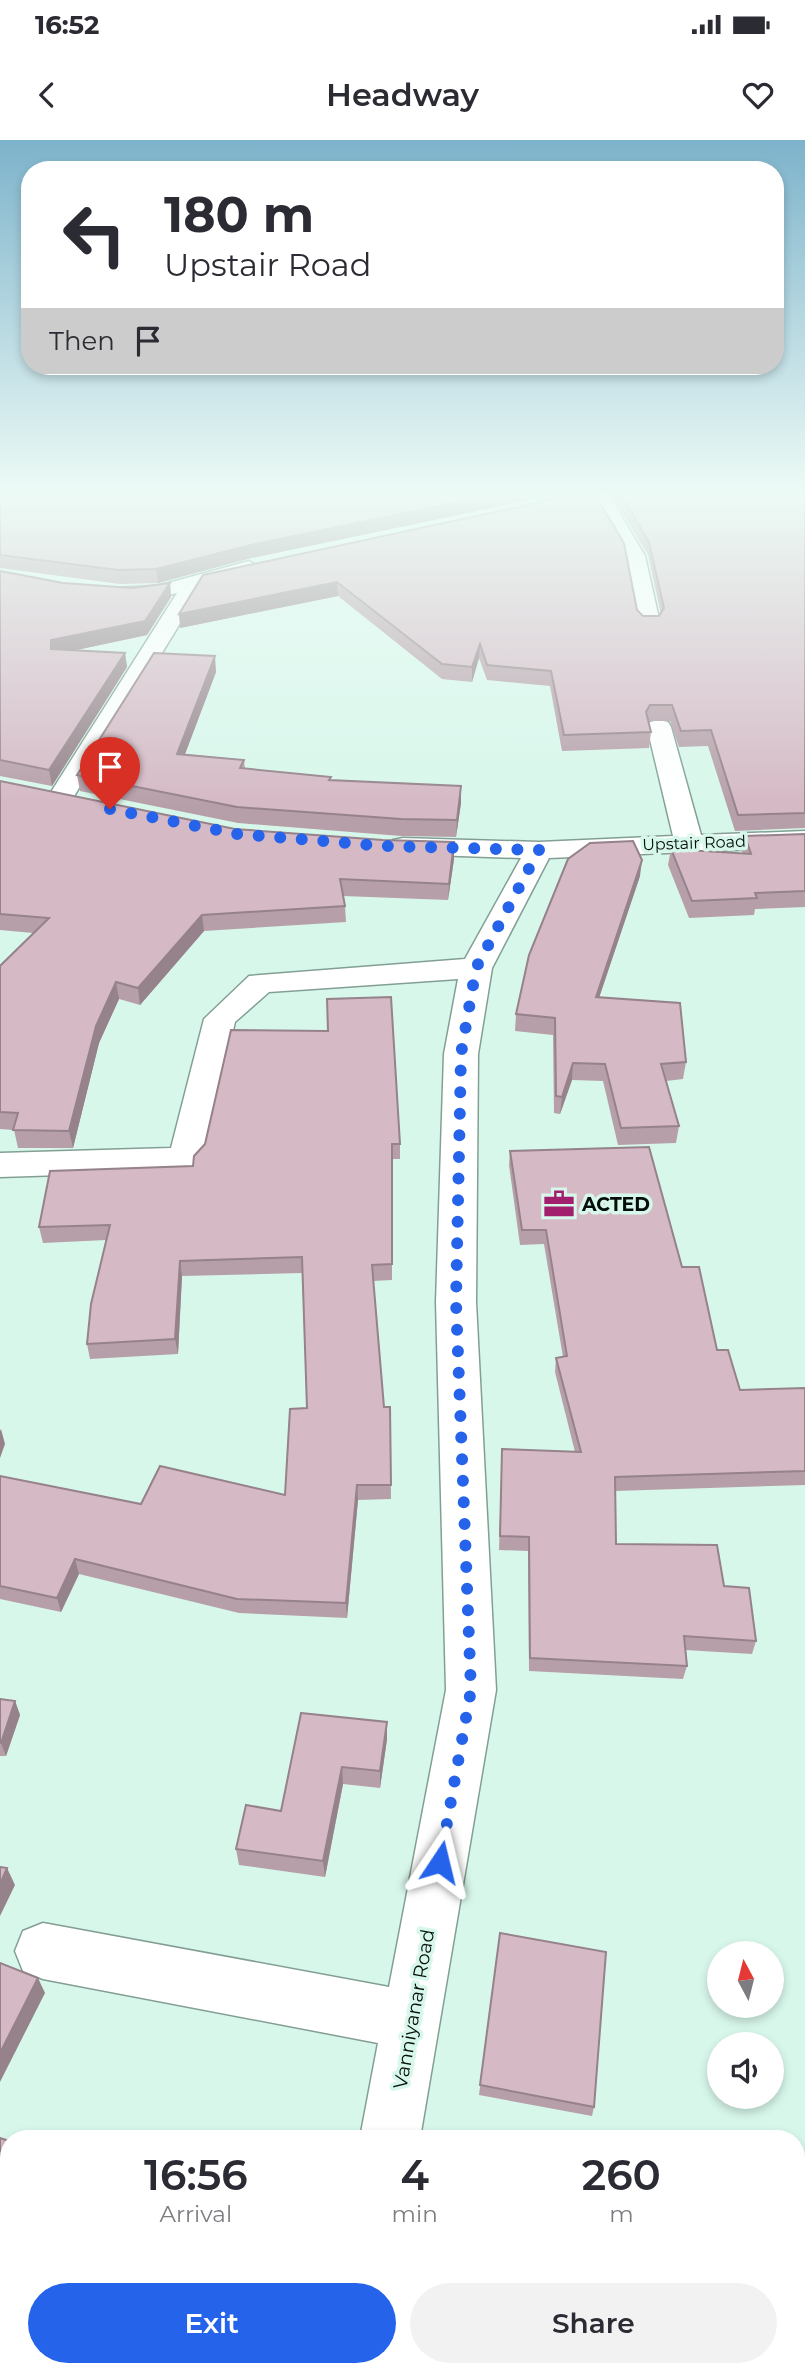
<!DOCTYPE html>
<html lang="en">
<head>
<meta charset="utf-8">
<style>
	:root { --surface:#fff; --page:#f2f2f3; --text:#2b2b33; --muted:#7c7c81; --accent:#2563eb }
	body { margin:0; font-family:Montserrat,sans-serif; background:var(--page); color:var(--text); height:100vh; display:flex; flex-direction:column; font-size:26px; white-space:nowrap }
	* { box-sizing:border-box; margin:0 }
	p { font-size:23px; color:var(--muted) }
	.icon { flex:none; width:38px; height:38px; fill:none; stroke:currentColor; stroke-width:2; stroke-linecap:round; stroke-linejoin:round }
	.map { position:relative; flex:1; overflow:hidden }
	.details { position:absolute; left:0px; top:1990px; width:805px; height:247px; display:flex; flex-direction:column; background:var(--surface); border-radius:28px 28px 0 0; box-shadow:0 4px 10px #0003 }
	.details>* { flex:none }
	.hud { position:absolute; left:21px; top:21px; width:763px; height:214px; border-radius:28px; box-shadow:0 4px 10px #0003; background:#fff; color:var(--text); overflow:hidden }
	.needle { width:46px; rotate:353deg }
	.tools { position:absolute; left:707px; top:1801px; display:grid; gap:14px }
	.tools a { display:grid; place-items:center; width:77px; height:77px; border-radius:50%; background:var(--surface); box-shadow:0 4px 10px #0003; font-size:35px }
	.pin { position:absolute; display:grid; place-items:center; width:60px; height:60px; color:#fff; margin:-72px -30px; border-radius:50% 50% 50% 0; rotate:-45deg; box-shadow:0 0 7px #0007 }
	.pin .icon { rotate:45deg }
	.me { position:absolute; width:77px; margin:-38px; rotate:10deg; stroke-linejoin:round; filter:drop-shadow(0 0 5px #0008) }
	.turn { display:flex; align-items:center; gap:24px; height:147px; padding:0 28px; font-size:32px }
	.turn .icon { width:91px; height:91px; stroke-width:2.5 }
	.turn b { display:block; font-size:49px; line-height:60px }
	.then { display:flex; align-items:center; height:66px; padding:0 28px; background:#0003; gap:14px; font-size:26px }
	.eta { display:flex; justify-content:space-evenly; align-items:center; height:119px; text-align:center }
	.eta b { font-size:42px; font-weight:600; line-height:49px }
	.button { display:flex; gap:14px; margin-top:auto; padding:14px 28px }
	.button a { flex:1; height:80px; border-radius:42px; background:var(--accent); color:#fff; font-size:28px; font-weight:600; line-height:80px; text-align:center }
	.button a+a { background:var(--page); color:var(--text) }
	.status { display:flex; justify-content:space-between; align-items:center; height:49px; padding:0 35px; background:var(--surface); direction:ltr }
	.status svg { height:19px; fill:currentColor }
	header { display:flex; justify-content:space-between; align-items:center; height:91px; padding:0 28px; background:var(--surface); font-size:32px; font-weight:600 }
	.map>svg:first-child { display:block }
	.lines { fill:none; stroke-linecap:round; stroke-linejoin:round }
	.street-casing { stroke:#839f95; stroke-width:3 }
	.street { fill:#fff; fill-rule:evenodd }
	.wall { fill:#b79fa9 }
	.shaded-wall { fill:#95828a }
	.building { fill:#d5b9c5; stroke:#95828a; stroke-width:2 }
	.route { stroke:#2563eb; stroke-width:12; stroke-dasharray:0 21.6 }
	.labels { text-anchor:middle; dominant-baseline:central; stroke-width:7; stroke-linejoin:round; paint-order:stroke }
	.far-street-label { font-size:16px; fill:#050e0b; stroke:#d8f7eb }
	.poi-label { font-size:19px; font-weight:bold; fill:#050e0b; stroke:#d8f7eb; text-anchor:start }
	.street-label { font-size:19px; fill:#050e0b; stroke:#d8f7eb }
</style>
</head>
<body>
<div class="status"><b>16:52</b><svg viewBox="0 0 49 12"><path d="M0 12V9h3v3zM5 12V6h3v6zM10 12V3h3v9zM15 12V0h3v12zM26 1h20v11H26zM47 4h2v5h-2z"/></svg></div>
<header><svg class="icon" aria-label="back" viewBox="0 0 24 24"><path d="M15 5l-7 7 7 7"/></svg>Headway<svg class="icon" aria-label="heart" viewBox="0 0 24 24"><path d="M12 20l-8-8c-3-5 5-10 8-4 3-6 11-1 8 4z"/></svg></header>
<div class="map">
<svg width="805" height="2235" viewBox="0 0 805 2235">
	<rect width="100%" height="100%" fill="#d8f7eb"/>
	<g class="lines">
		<defs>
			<g id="street">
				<polygon points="577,353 613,353 610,357 645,416 660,483 657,488 641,488 638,483 625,416 593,361 545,372 535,366 538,362"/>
				<path d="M249,421L259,427L256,431L203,446L68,666H50L46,660L177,453C162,457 119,466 109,453L112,448L157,446Z"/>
				<polygon points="659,580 668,582 671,587 701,695 805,691 805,707 549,718 492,828 478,914 476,1162 496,1550 420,1998 360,1998 378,1903 43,1839 23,1831 15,1811 23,1791 43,1783 389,1847 446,1550 436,1162 444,914 458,839 269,852 235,882 204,1019 199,1027 186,1031 0,1037 0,1013 171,1008 204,879 249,836 465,819 521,718 403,714 393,712 389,706 393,700 403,698 539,702 673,696 647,587 650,582"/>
				<polygon points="311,2228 377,2228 375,2235 309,2235"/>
			</g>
		</defs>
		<!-- street casing -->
		<use href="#street" class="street-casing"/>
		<!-- street -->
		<use href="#street" class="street"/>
	</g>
	<!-- wall -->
	<g class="wall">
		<polygon points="0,353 563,353 251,418 158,443 120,444 0,428"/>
		<polygon points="583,353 637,470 643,476 659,476 661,474 648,415 613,357 614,353 805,353 805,688 735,691 708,606 679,607 670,581 648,581 651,592 649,608 562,611 550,546 487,540 479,518 472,542 442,539 338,456 180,488"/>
		<polygon points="0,431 63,443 132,448 170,443 171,457 147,495 76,510 125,513 127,527 52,646 0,636"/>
		<polygon points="216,532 185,614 244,620 245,629 331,641 461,663 456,697 401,696 238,683 80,651 77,635"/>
		<polygon points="0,641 235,689 383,700 454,702 454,719 448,760 343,756 345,766 346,782 204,791 140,865 119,859 99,903 73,1008 18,1008 14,990 0,989 0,826 33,793 0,790"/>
		<polygon points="805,694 805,767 755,769 754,775 689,778 668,725 671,709 742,713 745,696"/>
		<polygon points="640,736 599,857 686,922 683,939 666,941 679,986 676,1003 618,1005 603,941 572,940 560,974 554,973 553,895 515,891 516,874"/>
		<polygon points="400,1004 400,1019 392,1019 392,1140 373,1141 384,1267 390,1267 391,1359 358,1360 347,1478 239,1473 79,1434 61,1472 0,1459 0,1336 141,1364 285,1355 307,1268 302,1133 182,1136 178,1214 90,1219 87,1204 106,1100 43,1103 39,1087 193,1026 194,1016"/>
		<polygon points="510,1011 682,1127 717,1210 740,1250 805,1248 805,1345 615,1351 616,1404 724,1446 756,1501 752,1514 685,1510 687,1526 683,1539 529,1531 528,1411 499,1410 502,1309 575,1312 555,1232 556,1218 563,1217 544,1104 520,1105 509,1025"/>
		<polygon points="0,1559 15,1561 20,1575 6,1616 0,1616"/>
		<polygon points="387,1582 387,1599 380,1648 343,1644 325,1737 239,1725 236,1709"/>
		<polygon points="500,1793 594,1967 592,1976 479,1955"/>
		<polygon points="0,1998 9,2001 9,2215 0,2212"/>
		<polygon points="47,2228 213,2228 211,2235 68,2235"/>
	</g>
	<!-- shaded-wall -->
	<g class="shaded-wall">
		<polygon points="501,353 563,353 251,418 158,443 156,429 251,405"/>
		<polygon points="337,442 338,456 180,488 179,474"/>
		<polygon points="170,443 171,457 147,495 53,515 54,524 51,500"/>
		<polygon points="480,504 479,518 472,542 472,527"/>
		<polygon points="125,513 127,527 52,646 49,630"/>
		<polygon points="215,516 216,532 179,630 177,614"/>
		<polygon points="461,646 461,663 456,697 457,680"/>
		<polygon points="454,702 454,719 448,760 449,744"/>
		<polygon points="642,720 640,736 594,873 596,857"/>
		<polygon points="202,775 204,791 140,865 138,848"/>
		<polygon points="116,842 119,859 99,903 73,1008 69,991 96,886"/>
		<polygon points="573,923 572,940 560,974 562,957"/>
		<polygon points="180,1121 182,1136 178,1214 175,1199"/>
		<polygon points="1,1289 5,1304 0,1318 0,1291"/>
		<polygon points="357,1345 358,1360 347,1478 346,1463"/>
		<polygon points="75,1419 79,1434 61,1472 57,1458"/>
		<polygon points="15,1561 20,1575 6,1616 1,1603"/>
		<polygon points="387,1582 387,1599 380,1648 380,1631"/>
		<polygon points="342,1627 343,1644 325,1737 323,1721"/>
		<polygon points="7,1728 15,1745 0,1776 0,1744"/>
		<polygon points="38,1838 45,1853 0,1942 0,1913"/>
		<polygon points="209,2228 213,2228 211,2235 207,2235"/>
	</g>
	<!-- building -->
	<g class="building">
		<polygon points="0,353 501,353 251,405 156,429 118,430 0,415"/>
		<polygon points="583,353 594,353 624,403 637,470 643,476 659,476 664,468 649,402 620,353 805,353 805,673 738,675 711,590 681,591 672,565 650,565 646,572 651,592 564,595 551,531 487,525 480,504 472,527 442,524 337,442 179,474 203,435"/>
		<polygon points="0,431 63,443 132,448 170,443 145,481 51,500 51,509 125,513 49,630 0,620"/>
		<polygon points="154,513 215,516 177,614 244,620 240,628 331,637 329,640 461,646 457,680 401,679 237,667 77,635"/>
		<polygon points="0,641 235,689 383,700 454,702 449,744 340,739 345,766 202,775 138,848 116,842 96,886 69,991 13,990 18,973 0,972 0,826 49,778 0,774"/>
		<polygon points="805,694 805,751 755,753 757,758 692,761 671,709 751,714 745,696"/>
		<polygon points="633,701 642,720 596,857 680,863 686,922 661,924 679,986 621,988 605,924 573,923 562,957 556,956 555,878 516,874 529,815 568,719 590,703"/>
		<polygon points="391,857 400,1004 392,1004 392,1124 372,1125 384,1267 390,1267 391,1345 357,1345 346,1463 237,1459 75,1419 57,1458 0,1446 0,1336 141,1364 160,1326 285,1355 290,1269 307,1268 302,1117 180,1121 175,1199 87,1204 91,1164 110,1085 39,1087 50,1031 193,1026 194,1016 205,1004 231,890 328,891 327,859"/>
		<polygon points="649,1007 682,1127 699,1127 717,1210 728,1210 740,1250 805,1248 805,1331 615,1337 616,1404 717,1405 724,1446 749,1448 756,1501 684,1496 687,1526 530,1518 529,1397 500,1396 502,1309 581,1312 556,1218 567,1216 546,1090 522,1090 510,1011"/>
		<polygon points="0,1559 15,1561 1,1603 0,1603"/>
		<polygon points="301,1573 387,1582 380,1631 342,1627 323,1721 236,1709 246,1665 281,1671"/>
		<polygon points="0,1727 7,1728 0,1744"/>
		<polygon points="500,1793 606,1812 594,1967 480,1945"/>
		<polygon points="0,1823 38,1838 0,1913"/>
		<polygon points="0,1998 9,2001 9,2210 0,2207"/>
		<polygon points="59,2228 209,2228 207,2235 80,2235"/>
		<polygon points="400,2228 428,2229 429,2228 499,2228 498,2235 399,2235"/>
	</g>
	<!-- sky -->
	<linearGradient id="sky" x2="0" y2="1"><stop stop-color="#7db3cb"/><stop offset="0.53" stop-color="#edfbf6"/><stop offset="1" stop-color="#edfbf6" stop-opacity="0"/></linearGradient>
	<rect width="805" height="666" fill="url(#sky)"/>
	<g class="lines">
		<!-- route -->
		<polyline class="route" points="110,669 237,694 383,706 539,710 476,828 461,914 456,1162 471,1550 440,1722"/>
	</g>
	<!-- icons -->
	<defs>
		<symbol id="office-bare" viewBox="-9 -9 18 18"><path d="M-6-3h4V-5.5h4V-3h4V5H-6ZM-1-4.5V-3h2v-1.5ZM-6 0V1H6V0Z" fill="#a21f6d" stroke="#d8f7eb" stroke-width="2.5" paint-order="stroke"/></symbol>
	</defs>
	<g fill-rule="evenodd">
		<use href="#office-bare" x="537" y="1042" width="44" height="44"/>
	</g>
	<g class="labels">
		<!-- far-street labels -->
		<g class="far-street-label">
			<text transform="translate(694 703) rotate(-2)">Upstair Road</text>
		</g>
		<!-- poi labels -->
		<g class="poi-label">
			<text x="582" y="1064">ACTED</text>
		</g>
		<!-- street labels -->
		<g class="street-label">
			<text transform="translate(414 1869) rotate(-80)">Vanniyanar Road</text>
		</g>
	</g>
</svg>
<div class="tools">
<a><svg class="needle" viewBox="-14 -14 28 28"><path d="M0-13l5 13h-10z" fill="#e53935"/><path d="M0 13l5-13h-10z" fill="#7c7c81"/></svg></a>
<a><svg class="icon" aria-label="sound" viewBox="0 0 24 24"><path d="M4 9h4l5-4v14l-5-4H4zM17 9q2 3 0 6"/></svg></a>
</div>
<div class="pin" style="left:110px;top:669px;background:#d93025"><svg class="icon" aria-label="arrive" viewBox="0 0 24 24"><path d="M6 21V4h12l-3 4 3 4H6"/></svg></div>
<svg class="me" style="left:440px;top:1722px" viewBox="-20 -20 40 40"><path d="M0-17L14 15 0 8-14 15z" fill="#2563eb" stroke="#fff" stroke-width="4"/></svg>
<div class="hud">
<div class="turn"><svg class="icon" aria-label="left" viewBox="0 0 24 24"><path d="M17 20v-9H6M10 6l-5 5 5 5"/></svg><div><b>180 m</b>Upstair Road</div></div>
<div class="then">Then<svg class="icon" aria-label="arrive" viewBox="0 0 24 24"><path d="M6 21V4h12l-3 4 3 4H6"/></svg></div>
</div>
<section class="details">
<div class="eta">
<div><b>16:56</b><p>Arrival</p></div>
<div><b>4</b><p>min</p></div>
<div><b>260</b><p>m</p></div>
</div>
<div class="button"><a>Exit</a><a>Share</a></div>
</section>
</div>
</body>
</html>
